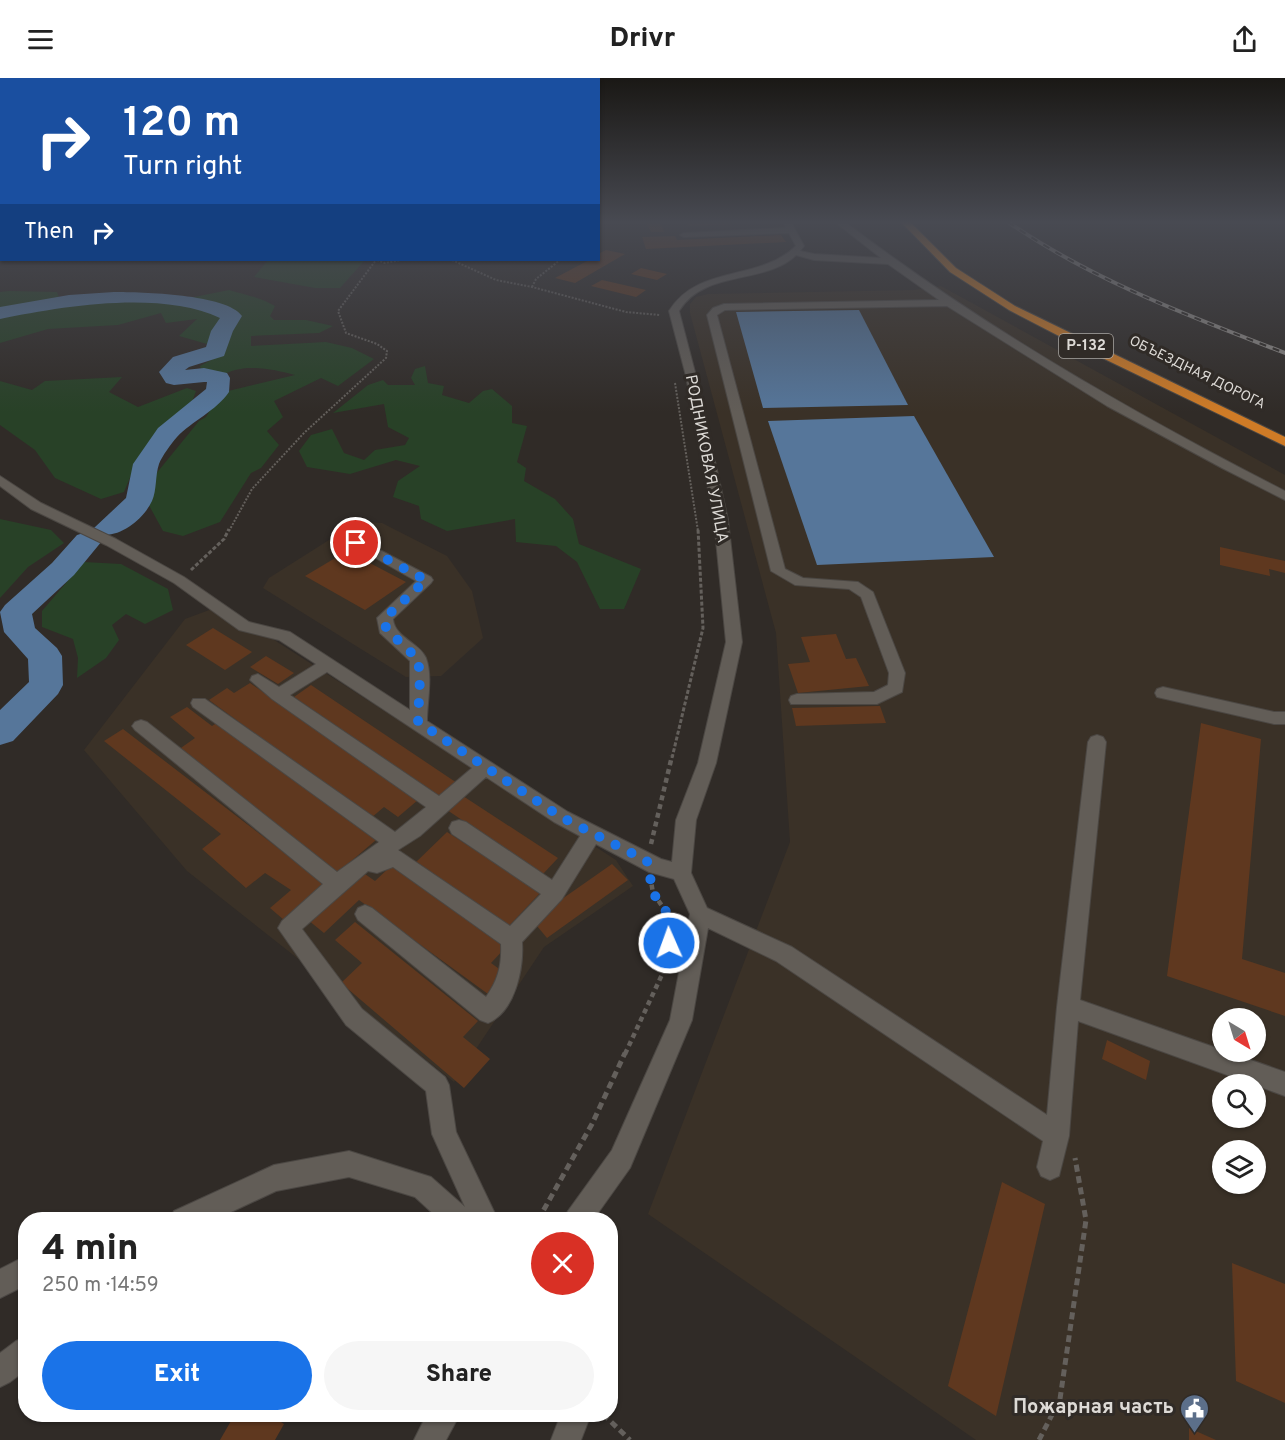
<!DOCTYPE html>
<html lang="en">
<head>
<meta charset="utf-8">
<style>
	:root { --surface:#fff; --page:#f6f6f6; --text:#222; --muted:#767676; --accent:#1a73e8 }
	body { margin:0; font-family:Overpass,sans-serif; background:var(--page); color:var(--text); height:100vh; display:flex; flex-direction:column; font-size:22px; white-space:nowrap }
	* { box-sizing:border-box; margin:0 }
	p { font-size:20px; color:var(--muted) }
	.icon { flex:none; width:33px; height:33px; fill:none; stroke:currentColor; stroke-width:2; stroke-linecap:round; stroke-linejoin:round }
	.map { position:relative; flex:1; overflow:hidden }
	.sheet { position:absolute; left:18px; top:1134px; width:600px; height:210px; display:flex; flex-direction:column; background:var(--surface); border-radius:24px; box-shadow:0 2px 4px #0004 }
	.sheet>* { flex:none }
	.top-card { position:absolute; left:0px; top:0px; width:600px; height:183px; box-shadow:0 2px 4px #0004; background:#1a4fa0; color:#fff; overflow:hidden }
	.needle { width:39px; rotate:142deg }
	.tools { position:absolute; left:1212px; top:930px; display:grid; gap:12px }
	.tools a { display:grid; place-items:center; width:54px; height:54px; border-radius:50%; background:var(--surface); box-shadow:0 2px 4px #0004; font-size:30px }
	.pin { position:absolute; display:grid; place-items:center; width:51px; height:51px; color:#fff; margin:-26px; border:3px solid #fff; border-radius:50%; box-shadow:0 2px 6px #0007 }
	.me { position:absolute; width:66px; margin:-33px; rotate:358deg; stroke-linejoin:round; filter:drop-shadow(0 0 4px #0008) }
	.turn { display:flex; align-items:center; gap:21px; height:126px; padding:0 24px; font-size:27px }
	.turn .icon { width:78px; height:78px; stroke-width:2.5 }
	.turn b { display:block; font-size:42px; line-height:51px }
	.then { display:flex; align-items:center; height:57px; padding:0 24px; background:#0003; gap:12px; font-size:22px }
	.round { display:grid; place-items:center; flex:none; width:63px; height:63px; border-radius:32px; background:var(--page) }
	.summary { display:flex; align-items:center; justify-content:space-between; height:102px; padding:0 24px }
	h1 { font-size:36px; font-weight:800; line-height:45px }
	.primary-button { display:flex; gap:12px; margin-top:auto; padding:12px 24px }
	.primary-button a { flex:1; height:69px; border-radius:36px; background:var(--accent); color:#fff; font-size:24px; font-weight:800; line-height:69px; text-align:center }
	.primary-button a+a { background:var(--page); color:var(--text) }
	header { display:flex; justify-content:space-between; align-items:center; height:78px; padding:0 24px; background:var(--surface); font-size:27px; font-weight:800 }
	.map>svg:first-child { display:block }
	.built { fill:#3a3127; fill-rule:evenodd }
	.green { fill:#284127 }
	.water { fill:#56769a }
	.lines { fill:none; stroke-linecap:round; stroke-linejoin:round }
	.river { fill:#56769a; fill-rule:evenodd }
	.building { fill:#5f381f }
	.minor-casing { stroke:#4b4743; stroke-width:2 }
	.highway-casing { stroke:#4b4743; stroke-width:2 }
	.path-far3 { stroke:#64605c; stroke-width:2; stroke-dasharray:2 1.5; stroke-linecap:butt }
	.path-far2 { stroke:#64605c; stroke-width:3; stroke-dasharray:4 2; stroke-linecap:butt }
	.path-far1 { stroke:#64605c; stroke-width:4.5; stroke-dasharray:5 4; stroke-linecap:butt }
	.path { stroke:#64605c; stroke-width:5; stroke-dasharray:7 4.5; stroke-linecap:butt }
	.minor { fill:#625d57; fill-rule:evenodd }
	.highway { fill:#cf7b26; fill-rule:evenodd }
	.rail-casing { stroke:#8d8985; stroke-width:4 }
	.rail { stroke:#302b27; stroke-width:2; stroke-dasharray:7; stroke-linecap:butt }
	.route { stroke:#1a73e8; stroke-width:10; stroke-dasharray:0 18 }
	.labels { text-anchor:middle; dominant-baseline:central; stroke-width:6; stroke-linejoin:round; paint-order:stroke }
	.far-street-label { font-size:14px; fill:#dddad6; stroke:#302b27 }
	.shield { fill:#302b27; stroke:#a9a6a2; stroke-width:1.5 }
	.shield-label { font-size:15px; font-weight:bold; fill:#dddad6 }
	.street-label { font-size:16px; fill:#dddad6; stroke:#302b27 }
	.near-poi-label { font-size:20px; font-weight:bold; fill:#dddad6; stroke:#302b27; text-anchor:end }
</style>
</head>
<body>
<header><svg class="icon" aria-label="menu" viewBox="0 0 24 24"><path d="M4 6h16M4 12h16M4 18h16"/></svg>Drivr<svg class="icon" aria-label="share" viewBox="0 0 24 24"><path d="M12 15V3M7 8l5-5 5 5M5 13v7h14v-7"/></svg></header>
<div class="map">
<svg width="1285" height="1362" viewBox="0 0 1285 1362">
	<rect width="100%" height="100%" fill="#302b27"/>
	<!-- built -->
	<g class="built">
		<path d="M941,208L1285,397V1362H976L648,1136L790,764L776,555L690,235V226L696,219L708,216L914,212ZM1222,940H1256V974H1222ZM1222,1006H1256V1040H1222ZM1222,1072H1256V1106H1222Z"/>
		<polygon points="369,444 382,445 447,478 472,513 483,560 441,598 406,599 263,510 269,500 348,450"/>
		<polygon points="212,531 240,540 616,782 633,808 544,869 454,1004 187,793 84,672 185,541"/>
	</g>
	<!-- green -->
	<g class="green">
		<polygon points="268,182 365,182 340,210 315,210 254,199"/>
		<path d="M229,212C245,217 260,219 275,228L270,238L274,242H306L333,248L319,255L251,258V268L326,264L352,270L374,281L338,308L321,300L274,323L283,339L267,353L279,367L261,390L251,395L220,444L183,458L163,453L145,420L155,397L199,343L206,339L220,315L295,297C277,292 253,287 235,292C222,296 217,300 203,298L200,288L224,275L238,240L218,225L191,222L194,219Z"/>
		<polygon points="9,213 57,214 60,222 0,233 0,214"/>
		<polygon points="91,218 208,230 227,239 215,251 207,266 179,258 197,241 166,245 161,235 118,247 48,251 0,265 0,237"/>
		<polygon points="425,288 428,305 444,308 442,317 469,325 483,313 492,311 512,328 512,345 527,348 517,384 526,390 524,403 555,421 573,441 579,466 641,491 624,531 600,531 577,484 556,468 516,464 515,441 447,453 421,441 419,428 393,419 398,403 420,388 396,382 350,396 307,389 299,373 311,357 332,351 344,375 364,382 375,372 405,367 409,360 388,349 384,326 333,335 368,307 383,302 388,307 415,307 411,300 415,291"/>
		<polygon points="122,299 109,314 138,329 187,310 196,313 189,332 169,346 139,378 124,414 101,421 55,400 35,372 0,347 0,303 32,312 45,303"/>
		<polygon points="0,441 51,452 64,465 28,489 0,520"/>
		<polygon points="84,484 121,486 168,511 173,532 145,546 126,536 112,547 119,562 106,580 77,600 78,580 73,561 42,549 42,533"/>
	</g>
	<!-- water -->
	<g class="water">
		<polygon points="859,232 908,327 763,330 736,234"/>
		<polygon points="914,338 994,479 817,487 768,343"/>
	</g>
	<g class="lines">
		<!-- river -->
		<g class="river">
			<rect x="0" y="158" width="2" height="10"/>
			<path d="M114,214C141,214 227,216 242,238L233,253L224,278L189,289L185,292L204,290L227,295L230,300L229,314C216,333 192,343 177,359C171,366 162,378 159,386C155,398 157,412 152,423C143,442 119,461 98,456L94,450L126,420L133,386L158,350L206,311L207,304H204L174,307L166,305L159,294L173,279L206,269L211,253L220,240C161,212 63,228 0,241V229L69,217Z"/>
			<polygon points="87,454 97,457 102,463 74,497 32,536 35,550 57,570 62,578 63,607 58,616 13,663 0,667 0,632 29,604 28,581 4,554 0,534 5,527 52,485 77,457"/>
		</g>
	</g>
	<!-- building -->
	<g class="building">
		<polygon points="646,144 660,144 664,154 651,154"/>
		<polygon points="687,144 739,144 739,146 688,148"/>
		<polygon points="781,157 786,164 646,171 642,159 675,158 677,162"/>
		<polygon points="606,172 625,176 575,205 555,200 589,182 598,182 598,176"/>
		<polygon points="641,190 667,196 657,202 631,196"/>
		<polygon points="602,202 646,212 636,219 591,208"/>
		<polygon points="1220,469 1285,483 1285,495 1269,491 1270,498 1220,487"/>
		<polygon points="347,473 406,504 365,532 305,498"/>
		<polygon points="213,550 252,574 225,592 186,567"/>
		<polygon points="836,556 846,581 856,580 869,608 798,615 788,586 810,584 801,559"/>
		<polygon points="266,578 294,595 278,606 250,589"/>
		<polygon points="250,605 418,722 398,739 384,729 371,740 209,622 227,610 234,615"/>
		<polygon points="311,607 457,705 440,719 294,619"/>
		<polygon points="880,628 886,645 796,648 792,630"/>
		<polygon points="187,629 212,648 218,644 376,762 336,796 178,672 195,660 170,639"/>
		<polygon points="1201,645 1261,661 1242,881 1285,895 1285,938 1167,898"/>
		<polygon points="123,651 325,806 284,842 270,830 291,812 265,795 246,810 202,771 221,756 104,663"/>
		<polygon points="463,718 558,780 543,796 447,732"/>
		<polygon points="447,754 541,814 508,849 414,786"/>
		<polygon points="612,786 628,802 547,860 532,842"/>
		<polygon points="391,788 506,869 491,885 506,896 488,916 359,822 324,855 308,842 362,794 375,803"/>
		<polygon points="355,844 478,943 463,959 490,981 464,1010 341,905 362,885 335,862"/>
		<polygon points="1107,962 1150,983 1146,1002 1102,981"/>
		<polygon points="1002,1104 1045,1126 996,1338 948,1308"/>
		<polygon points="1232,1185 1285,1206 1285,1325 1236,1303"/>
		<polygon points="235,1336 269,1336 284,1346 275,1362 220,1362"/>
		<polygon points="1189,1350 1216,1362 1189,1362"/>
	</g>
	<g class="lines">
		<defs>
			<g id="minor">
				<path d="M783,144H791L804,168L800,173L814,176L881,180L835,144H845C983,249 1131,334 1285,413V422L1222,390L1107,328L947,228L725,232L717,237L785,491L803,500L858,504L873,514L905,595L902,614L877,626H791L789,622L791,618L797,616L874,614L888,607L889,595L861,519L849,511L795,507L771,493L707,237L713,230L724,226L939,222L888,186L814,182L796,177C766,207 704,191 679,233L696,298L728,442L742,564L716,685L696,742L691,795L707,830L792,869L1047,1037L1057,929L1088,664L1091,659L1097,657L1103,659L1106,664L1080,922L1285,994V1018L1078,943L1069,1058L1059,1098L1050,1102L1041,1098L1037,1089L1043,1063L776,883L708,850L692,942L630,1090L593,1142H564L568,1133L612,1072L670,942L690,836L674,801L649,794L596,766L562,821L522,864C524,890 515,934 488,945L480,942L358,842L355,836L358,830L365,827L372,830L486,919C498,902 502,887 501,866L393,789L377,795L368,793L302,851L362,931L445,999L449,1007L456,1054L498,1142H440L415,1119L349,1099L276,1113L214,1142H170L174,1133L274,1087L349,1073L431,1099L465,1129L432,1056L426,1013L346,947L278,850L282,843L323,806L135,652L132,648L135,644L141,642L147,644L337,794L379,764L193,629L191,625L193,621H205L395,754L426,729L272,621L250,602L252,598L258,596L279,609L316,586L279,562L239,552L174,505L106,467L31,431L0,408V398L41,425L116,461L184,499L249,544L290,554L410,632V583L380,555L377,540L416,503L349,465L351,462H361L431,499L433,502L431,505L393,541C395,560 419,564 426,580C433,598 427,624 427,643L568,734L661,781L672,784L676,742L698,685L726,564L714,442L686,298L669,233C698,186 759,204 796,168L789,155L684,159L680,157L684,155L786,150ZM327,594L472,690L439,718L290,617ZM486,699L554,744L580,758L552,802L466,744L459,742L452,744L449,750L452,756L541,816L510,848L398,772L420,758Z"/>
				<polygon points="1163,609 1274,634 1285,634 1285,646 1274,646 1157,619 1155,615 1157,611"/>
				<polygon points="26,1178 26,1207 0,1220 0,1191"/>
				<polygon points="26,1259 26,1292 10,1304 0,1309 0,1275 16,1263"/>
				<polygon points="427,1336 460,1336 446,1362 414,1362"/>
				<polygon points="561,1336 591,1336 581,1362 551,1362"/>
			</g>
			<polygon id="highway" points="901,144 910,144 956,190 1015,228 1285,359 1285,368 1088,273 1009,232 950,194"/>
		</defs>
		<!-- minor casing -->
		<use href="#minor" class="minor-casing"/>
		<!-- highway casing -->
		<use href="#highway" class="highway-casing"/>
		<!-- path-far3 -->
		<g class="path-far3">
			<polyline points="377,182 385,185 401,182"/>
			<polyline points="452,182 496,202 532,209 626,234 660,237"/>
			<polyline points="532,209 536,201 560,182"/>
			<polyline points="675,305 698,453"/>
			<polyline points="229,453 252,411 304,355 386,280 387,273 377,266 346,255 338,233 376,182"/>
		</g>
		<!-- path-far2 -->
		<g class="path-far2">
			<polyline points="191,492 224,461 229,451"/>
			<polyline points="672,680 703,550 698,451"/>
		</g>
		<!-- path-far1 -->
		<g class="path-far1">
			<polyline points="651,766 672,678"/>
			<polyline points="625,976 666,888 672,842 653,815 651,803"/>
		</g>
		<!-- path -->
		<g class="path">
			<polyline points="538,1142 592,1046 625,975"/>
			<polyline points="603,1336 630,1362"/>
			<polyline points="1039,1362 1060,1321 1086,1142 1075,1080"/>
		</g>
		<!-- minor -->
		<use href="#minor" class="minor"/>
		<!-- highway -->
		<use href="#highway" class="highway"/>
		<defs>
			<path id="rail" d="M1008,144C1094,203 1189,238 1285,275"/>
		</defs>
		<!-- rail casing -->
		<use href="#rail" class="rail-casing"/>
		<!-- rail -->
		<use href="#rail" class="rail"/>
	</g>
	<!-- sky -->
	<linearGradient id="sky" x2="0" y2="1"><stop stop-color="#1a1815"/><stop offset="0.43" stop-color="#484a52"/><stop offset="1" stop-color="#484a52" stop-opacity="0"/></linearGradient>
	<rect width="1285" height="335" fill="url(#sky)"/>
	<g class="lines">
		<!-- route -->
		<polyline class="route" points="356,465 426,502 385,540 386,551 418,581 420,599 418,644 561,739 647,783 653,815 672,842 669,865"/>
	</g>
	<!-- icons -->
	<defs>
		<symbol id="civic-pin" viewBox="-11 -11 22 30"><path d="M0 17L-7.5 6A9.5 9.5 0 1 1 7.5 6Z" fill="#5c6f8a" stroke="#302b27"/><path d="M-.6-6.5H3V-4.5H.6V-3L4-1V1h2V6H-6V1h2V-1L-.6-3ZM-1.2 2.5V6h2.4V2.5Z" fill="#fff"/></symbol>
	</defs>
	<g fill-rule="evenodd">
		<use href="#civic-pin" x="1178" y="1314" width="33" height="45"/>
	</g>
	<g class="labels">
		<!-- far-street labels -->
		<g class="far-street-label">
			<text transform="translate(1197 295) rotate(26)">ОБЪЕЗДНАЯ ДОРОГА</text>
		</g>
		<!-- shield labels -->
		<rect class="shield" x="1059" y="256" width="54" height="24" rx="4.5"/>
		<g class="shield-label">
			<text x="1086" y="268">Р-132</text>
		</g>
		<!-- street labels -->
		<g class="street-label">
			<text transform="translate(706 381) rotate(79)">РОДНИКОВАЯ УЛИЦА</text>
		</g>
		<!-- near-poi labels -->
		<g class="near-poi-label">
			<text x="1174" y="1330">Пожарная часть</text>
		</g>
	</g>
</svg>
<div class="tools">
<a><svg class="needle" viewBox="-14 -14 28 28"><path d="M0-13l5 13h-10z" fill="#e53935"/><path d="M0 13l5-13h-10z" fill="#767676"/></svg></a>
<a><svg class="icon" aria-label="search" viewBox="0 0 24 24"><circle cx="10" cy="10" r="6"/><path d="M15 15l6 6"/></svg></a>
<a><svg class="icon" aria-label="layers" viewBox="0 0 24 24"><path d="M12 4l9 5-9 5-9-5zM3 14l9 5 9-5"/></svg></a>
</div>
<div class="pin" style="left:356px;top:465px;background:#d93025"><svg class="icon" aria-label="arrive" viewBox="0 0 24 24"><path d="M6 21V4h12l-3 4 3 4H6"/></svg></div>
<svg class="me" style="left:669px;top:865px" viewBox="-20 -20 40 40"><circle r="17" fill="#1a73e8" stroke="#fff" stroke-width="3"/><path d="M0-11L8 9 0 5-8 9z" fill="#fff"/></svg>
<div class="top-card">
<div class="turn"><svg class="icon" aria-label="right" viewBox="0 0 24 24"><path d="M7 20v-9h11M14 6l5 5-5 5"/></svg><div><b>120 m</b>Turn right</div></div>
<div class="then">Then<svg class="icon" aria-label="right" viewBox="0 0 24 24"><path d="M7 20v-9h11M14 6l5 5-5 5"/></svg></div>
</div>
<section class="sheet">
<div class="summary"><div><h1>4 min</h1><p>250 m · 14:59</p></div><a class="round" style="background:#d93025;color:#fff"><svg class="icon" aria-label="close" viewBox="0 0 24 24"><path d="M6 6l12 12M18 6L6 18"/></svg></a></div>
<div class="primary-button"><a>Exit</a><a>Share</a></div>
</section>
</div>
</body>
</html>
